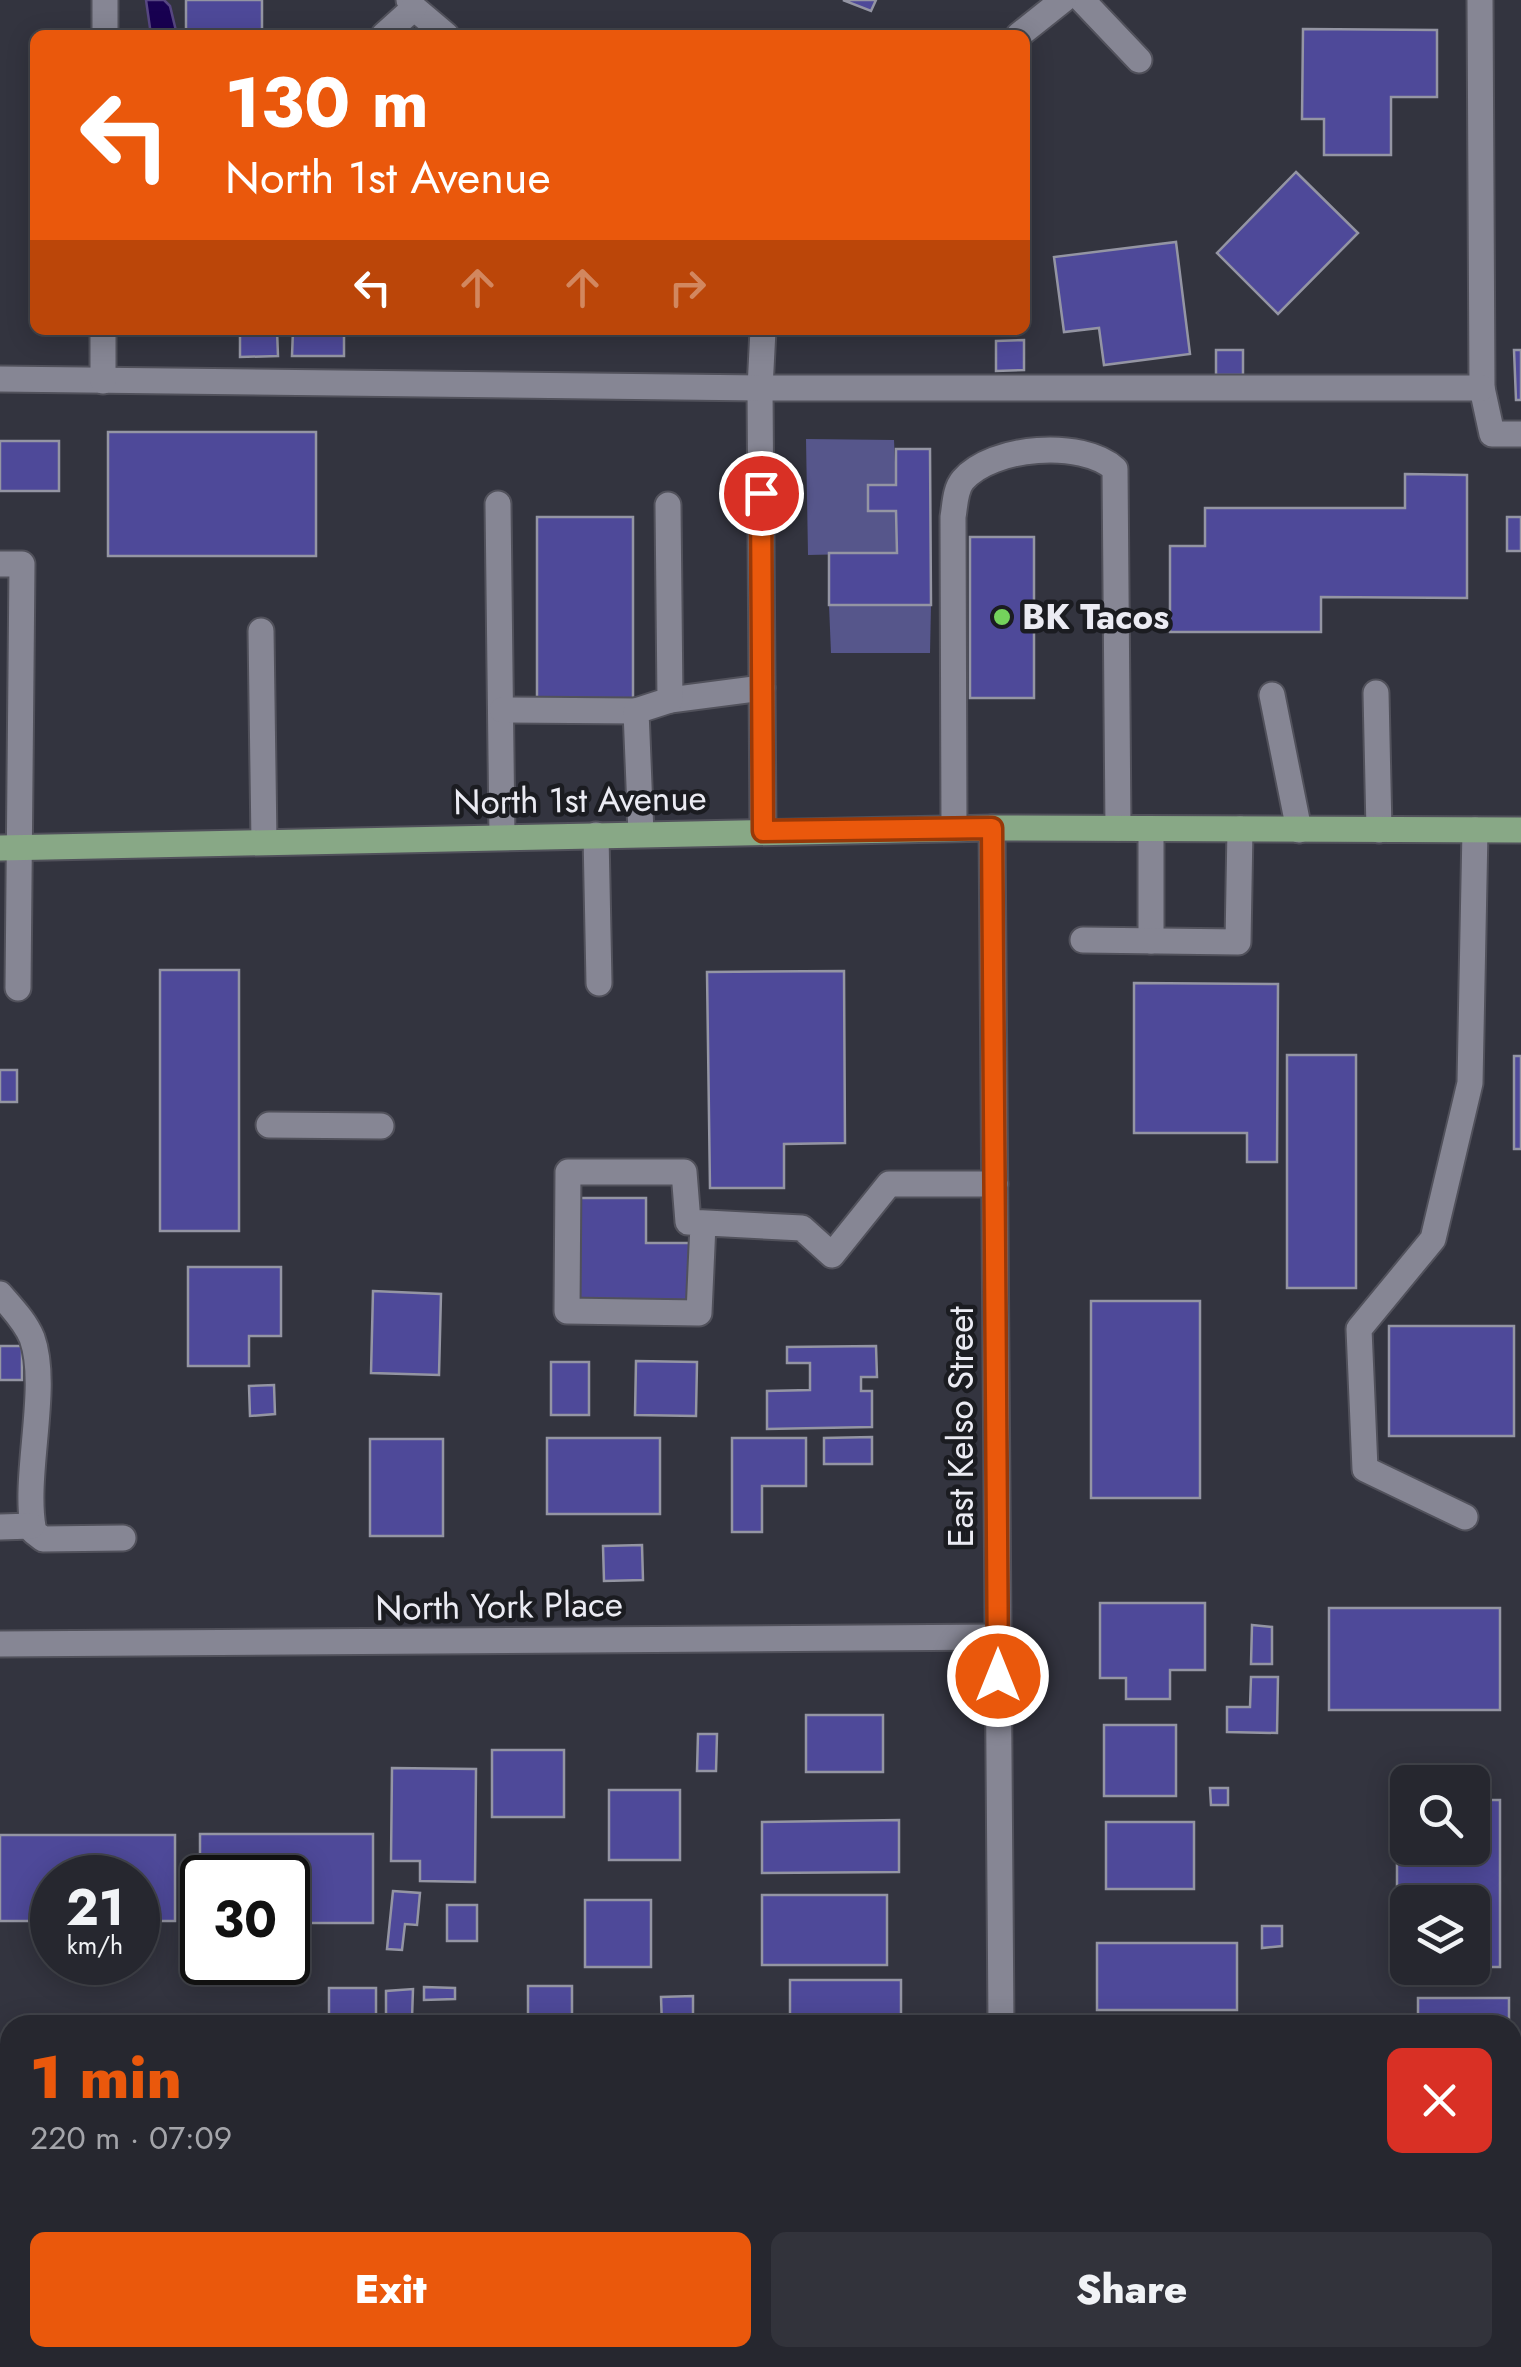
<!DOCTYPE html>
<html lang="en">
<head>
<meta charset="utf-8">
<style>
	:root { --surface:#26272f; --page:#32333b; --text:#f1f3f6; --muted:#a4a5aa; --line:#42444b; --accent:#ea580c }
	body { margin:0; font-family:Jost,sans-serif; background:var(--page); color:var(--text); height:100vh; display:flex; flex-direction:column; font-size:38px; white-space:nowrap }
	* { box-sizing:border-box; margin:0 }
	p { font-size:32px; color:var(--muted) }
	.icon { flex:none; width:55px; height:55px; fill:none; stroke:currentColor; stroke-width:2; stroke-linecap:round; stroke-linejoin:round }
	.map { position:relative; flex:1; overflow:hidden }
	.sheet { position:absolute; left:0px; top:2015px; width:1522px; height:352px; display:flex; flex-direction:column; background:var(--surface); border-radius:30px 30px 0 0; box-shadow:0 5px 25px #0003,0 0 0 2px var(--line) }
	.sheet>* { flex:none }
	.top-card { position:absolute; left:30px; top:30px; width:1000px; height:305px; border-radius:15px; box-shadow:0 5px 25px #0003,0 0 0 2px var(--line); background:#ea580c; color:#fff; overflow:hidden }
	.fabs { position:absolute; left:1390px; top:1765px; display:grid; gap:20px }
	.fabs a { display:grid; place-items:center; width:100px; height:100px; border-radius:15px; background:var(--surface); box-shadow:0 5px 25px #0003,0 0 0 2px var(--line); font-size:50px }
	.speed { position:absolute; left:30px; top:1855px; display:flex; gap:20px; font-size:50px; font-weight:700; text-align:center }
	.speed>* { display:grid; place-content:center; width:130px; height:130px; border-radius:50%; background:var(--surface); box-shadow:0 5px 25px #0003,0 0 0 2px var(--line); line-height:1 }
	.speed small { font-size:25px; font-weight:400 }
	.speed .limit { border:5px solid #111; border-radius:15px; background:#fff; color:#111 }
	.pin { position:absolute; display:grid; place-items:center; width:85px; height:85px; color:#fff; margin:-42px; border:5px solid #fff; border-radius:50%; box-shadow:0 2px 10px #0007 }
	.me { position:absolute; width:110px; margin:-55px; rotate:0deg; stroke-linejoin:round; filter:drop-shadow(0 0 8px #0008) }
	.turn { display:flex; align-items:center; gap:35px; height:210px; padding:0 30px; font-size:45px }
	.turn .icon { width:130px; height:130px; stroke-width:2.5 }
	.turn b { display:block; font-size:70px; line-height:85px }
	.lanes { display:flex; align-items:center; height:95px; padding:0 30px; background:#0003; justify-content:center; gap:50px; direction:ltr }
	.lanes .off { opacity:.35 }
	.round { display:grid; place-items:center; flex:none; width:105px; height:105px; border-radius:15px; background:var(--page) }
	.summary { display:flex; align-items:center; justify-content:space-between; height:170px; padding:0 30px }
	h1 { font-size:60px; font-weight:800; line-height:75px; color:var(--accent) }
	.button { display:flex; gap:20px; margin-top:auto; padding:20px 30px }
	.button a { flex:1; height:115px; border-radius:15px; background:var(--accent); color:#fff; font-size:40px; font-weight:800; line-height:115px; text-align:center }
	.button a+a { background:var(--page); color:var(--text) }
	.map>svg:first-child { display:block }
	.green { fill:#56568b }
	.water { fill:#180151; stroke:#574782; stroke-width:2.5 }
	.building { fill:#4e4999; stroke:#9495a3; stroke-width:2.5 }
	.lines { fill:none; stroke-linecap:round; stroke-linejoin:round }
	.minor-casing { stroke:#51515b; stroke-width:29 }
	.major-casing { stroke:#51515b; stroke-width:29 }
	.minor { stroke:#868694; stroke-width:25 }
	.major { stroke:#88a886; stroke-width:25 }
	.route-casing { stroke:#983908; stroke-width:25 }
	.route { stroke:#ea580c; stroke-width:18 }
	.poi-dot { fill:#74d25c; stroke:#1b1c21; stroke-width:4 }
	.labels { text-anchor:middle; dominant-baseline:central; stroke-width:9; stroke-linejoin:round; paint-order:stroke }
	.poi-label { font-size:35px; font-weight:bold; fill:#ebebf3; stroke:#1b1c21; text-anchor:start }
	.street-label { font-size:35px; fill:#ebebf3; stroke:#1b1c21 }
</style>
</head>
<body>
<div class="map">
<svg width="1521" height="2367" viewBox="0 0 1521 2367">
	<rect width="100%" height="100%" fill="#33343f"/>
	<!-- green -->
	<g class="green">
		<polygon points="806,439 894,440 896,485 868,485 868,510 896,511 897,553 808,555"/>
		<polygon points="829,605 931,605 930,653 831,653"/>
	</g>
	<!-- water -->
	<polygon class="water" points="146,0 164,0 170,6 177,35 151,35"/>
	<!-- building -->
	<g class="building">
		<rect x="186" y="0" width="76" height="35"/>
		<polygon points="843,0 876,0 871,11"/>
		<polygon points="1303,29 1437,30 1437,97 1391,97 1391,155 1324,155 1324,119 1302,119"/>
		<polygon points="1296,172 1358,233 1278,314 1217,253"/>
		<polygon points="1176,242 1190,354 1104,365 1099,328 1064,332 1054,257"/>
		<polygon points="240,330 277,330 278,356 240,357"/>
		<polygon points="293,330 344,330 344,356 292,356"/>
		<polygon points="1024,340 1024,370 996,371 996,341"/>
		<rect x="1216" y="350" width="27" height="25"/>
		<polygon points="1514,350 1521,350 1521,400 1516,400"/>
		<rect x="108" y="432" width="208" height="124"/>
		<rect x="0" y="441" width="59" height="50"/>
		<polygon points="896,449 930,449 931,605 829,605 829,553 897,553 896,511 868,511 868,485 896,485"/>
		<polygon points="1405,474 1467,475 1467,598 1321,597 1321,632 1170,632 1170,546 1205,546 1205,508 1405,508"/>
		<rect x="537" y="517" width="96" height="184"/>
		<rect x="1507" y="517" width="14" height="34"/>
		<rect x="970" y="537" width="64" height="161"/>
		<rect x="160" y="970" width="79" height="261"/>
		<polygon points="844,971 845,1143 784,1144 784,1188 710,1188 707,972"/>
		<polygon points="1134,983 1278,984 1277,1162 1247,1162 1247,1133 1134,1133"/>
		<rect x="1287" y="1055" width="69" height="233"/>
		<rect x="1514" y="1056" width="7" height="93"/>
		<rect x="0" y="1070" width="17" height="32"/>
		<polygon points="579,1198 646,1198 646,1243 690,1243 690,1305 579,1305"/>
		<polygon points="188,1267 281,1267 281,1336 249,1336 249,1366 188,1366"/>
		<polygon points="373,1291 441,1294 439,1375 371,1373"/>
		<rect x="1091" y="1301" width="109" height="197"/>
		<rect x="1389" y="1326" width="125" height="110"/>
		<rect x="0" y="1346" width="22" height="34"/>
		<polygon points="876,1346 877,1377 861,1377 861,1391 872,1391 872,1427 767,1429 767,1391 810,1390 810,1363 787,1363 787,1347"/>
		<polygon points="636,1361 697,1362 696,1416 635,1415"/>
		<rect x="551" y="1362" width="38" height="53"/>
		<polygon points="274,1385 275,1414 250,1416 249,1386"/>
		<polygon points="872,1437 872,1464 824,1464 824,1438"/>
		<rect x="547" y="1438" width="113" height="76"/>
		<polygon points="732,1438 806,1438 806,1486 762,1486 762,1532 732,1532"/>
		<rect x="370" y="1439" width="73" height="97"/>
		<polygon points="642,1545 643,1580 604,1581 603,1546"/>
		<polygon points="1100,1603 1205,1603 1205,1670 1170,1670 1170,1699 1126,1699 1126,1678 1100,1678"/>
		<rect x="1329" y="1608" width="171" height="102"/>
		<polygon points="1252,1625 1272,1627 1272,1664 1251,1664"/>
		<polygon points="1251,1677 1278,1677 1277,1733 1227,1732 1227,1707 1250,1707"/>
		<rect x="806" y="1715" width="77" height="57"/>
		<rect x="1104" y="1725" width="72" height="71"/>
		<polygon points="698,1734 717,1734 716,1771 697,1771"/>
		<rect x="492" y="1750" width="72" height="67"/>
		<polygon points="392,1768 476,1769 475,1882 420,1881 420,1861 391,1861"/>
		<polygon points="1210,1788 1228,1788 1228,1805 1211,1805"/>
		<rect x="609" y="1790" width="71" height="70"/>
		<polygon points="1397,1800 1408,1800 1408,1848 1472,1848 1472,1800 1500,1800 1500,1967 1472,1967 1472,1902 1408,1902 1408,1967 1397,1967"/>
		<polygon points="899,1820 899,1872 762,1873 762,1822"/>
		<rect x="1106" y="1822" width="88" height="67"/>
		<polygon points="200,1834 373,1834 373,1923 288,1923 288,1878 202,1878 200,1923"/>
		<polygon points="0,1835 175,1835 175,1921 138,1921 138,1878 52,1878 52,1921 0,1921"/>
		<polygon points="393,1891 420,1893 417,1925 405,1924 402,1950 387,1949"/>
		<rect x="762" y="1895" width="125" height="70"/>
		<rect x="585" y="1900" width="66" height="67"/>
		<rect x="447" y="1905" width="30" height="36"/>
		<polygon points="1262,1926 1282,1926 1282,1946 1262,1948"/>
		<rect x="1097" y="1943" width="140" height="67"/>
		<rect x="790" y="1980" width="111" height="45"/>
		<rect x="528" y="1986" width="44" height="39"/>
		<polygon points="424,1987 455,1988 455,1999 424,2000"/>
		<rect x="329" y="1988" width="47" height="37"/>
		<polygon points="413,1989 412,2019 386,2021 386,1991"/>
		<polygon points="693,1996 693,2025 662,2025 661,1997"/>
		<rect x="1418" y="1998" width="91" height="27"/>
		<rect x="443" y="2016" width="24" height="9"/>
		<polygon points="1244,2018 1282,2018 1283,2025 1244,2025"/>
		<polygon points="42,2019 70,2020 70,2025 42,2025"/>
		<rect x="8" y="2148" width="2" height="83"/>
	</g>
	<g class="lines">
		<defs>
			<g id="minor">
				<polyline points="409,0 414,8 446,35"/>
				<polyline points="1082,0 1139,60"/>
				<polyline points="1480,0 1482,388 1492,434 1521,434"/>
				<polyline points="105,35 105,0"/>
				<polyline points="384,35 414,8"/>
				<polyline points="1019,35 1063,0"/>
				<polyline points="763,330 760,388 763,831"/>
				<polyline points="0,379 760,388 1482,388"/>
				<polyline points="103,381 103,330"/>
				<polyline points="498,504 502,837"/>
				<polyline points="0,564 22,564 18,988"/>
				<polyline points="261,631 264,842"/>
				<polyline points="1376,693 1379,830"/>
				<polyline points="1272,695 1299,830"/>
				<polyline points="670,700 762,688"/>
				<polyline points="502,710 636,711"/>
				<path d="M954,828L953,517C955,506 955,489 963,480C992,446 1082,439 1115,469L1118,828"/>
				<polyline points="992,828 1001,2025"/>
				<polyline points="1151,829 1151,941"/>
				<polyline points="641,834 636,711 670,700 668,505"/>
				<polyline points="596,835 599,983"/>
				<polyline points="1083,940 1238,942 1240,829"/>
				<polyline points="269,1125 381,1126"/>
				<polyline points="703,1224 699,1313 567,1311 568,1172 684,1172 688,1222 802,1228 832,1255 889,1184 995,1184"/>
				<path d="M0,1294C11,1307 25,1321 32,1338C50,1388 22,1478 34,1532L43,1539L123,1538"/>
				<polyline points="1465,1517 1365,1469 1359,1329 1433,1239 1470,1083 1475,830"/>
				<polyline points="0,1527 32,1526"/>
				<polyline points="0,1644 998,1637"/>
				<polyline points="1512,2317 1521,2317"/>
				<polyline points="0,2327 10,2327"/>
				<polyline points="1368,2358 1368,2367"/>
				<polyline points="1002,2367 1002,2358"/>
			</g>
			<polyline id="major" points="0,848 992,828 1521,830"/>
		</defs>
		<!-- minor casing -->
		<use href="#minor" class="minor-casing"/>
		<!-- major casing -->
		<use href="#major" class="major-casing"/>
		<!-- minor -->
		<use href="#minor" class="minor"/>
		<!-- major -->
		<use href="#major" class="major"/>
	</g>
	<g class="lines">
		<defs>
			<polyline id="route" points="761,493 763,831 992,828 998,1676"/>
		</defs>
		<!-- route casing -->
		<use href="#route" class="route-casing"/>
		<!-- route -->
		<use href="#route" class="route"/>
	</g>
	<!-- markers -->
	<circle class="poi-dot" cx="1002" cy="617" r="10"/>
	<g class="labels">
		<!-- poi labels -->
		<g class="poi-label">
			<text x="1022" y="617">BK Tacos</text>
		</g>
		<!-- street labels -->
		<g class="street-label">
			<text transform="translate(580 800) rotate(-1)">North 1st Avenue</text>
			<text transform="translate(961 1427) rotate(-90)">East Kelso Street</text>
			<text transform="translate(499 1606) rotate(-1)">North York Place</text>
		</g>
	</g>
</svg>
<div class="fabs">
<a><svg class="icon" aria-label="search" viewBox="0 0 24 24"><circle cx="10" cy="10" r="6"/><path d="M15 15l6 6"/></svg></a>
<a><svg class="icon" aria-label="layers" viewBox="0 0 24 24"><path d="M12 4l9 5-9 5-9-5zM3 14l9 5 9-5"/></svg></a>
</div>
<div class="speed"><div>21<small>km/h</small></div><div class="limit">30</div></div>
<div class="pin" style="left:761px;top:493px;background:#d93025"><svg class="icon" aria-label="arrive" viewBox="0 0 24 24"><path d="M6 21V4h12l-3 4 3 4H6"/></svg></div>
<svg class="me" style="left:998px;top:1676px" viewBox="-20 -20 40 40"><circle r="17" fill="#ea580c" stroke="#fff" stroke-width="3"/><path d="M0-11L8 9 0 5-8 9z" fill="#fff"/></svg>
<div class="top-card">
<div class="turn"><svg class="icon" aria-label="left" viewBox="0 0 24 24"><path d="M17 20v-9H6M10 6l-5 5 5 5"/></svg><div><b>130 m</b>North 1st Avenue</div></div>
<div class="lanes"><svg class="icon" aria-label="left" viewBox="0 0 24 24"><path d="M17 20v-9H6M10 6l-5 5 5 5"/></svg><svg class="icon off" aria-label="ahead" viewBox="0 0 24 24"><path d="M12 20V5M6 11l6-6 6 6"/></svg><svg class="icon off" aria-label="ahead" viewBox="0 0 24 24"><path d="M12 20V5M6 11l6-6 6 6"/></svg><svg class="icon off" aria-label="right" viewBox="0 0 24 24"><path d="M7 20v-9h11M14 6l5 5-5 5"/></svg></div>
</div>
<section class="sheet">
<div class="summary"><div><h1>1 min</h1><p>220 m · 07:09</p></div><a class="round" style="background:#d93025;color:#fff"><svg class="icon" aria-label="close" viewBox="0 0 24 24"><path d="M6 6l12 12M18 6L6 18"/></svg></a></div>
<div class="button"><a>Exit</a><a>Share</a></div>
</section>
</div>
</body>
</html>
